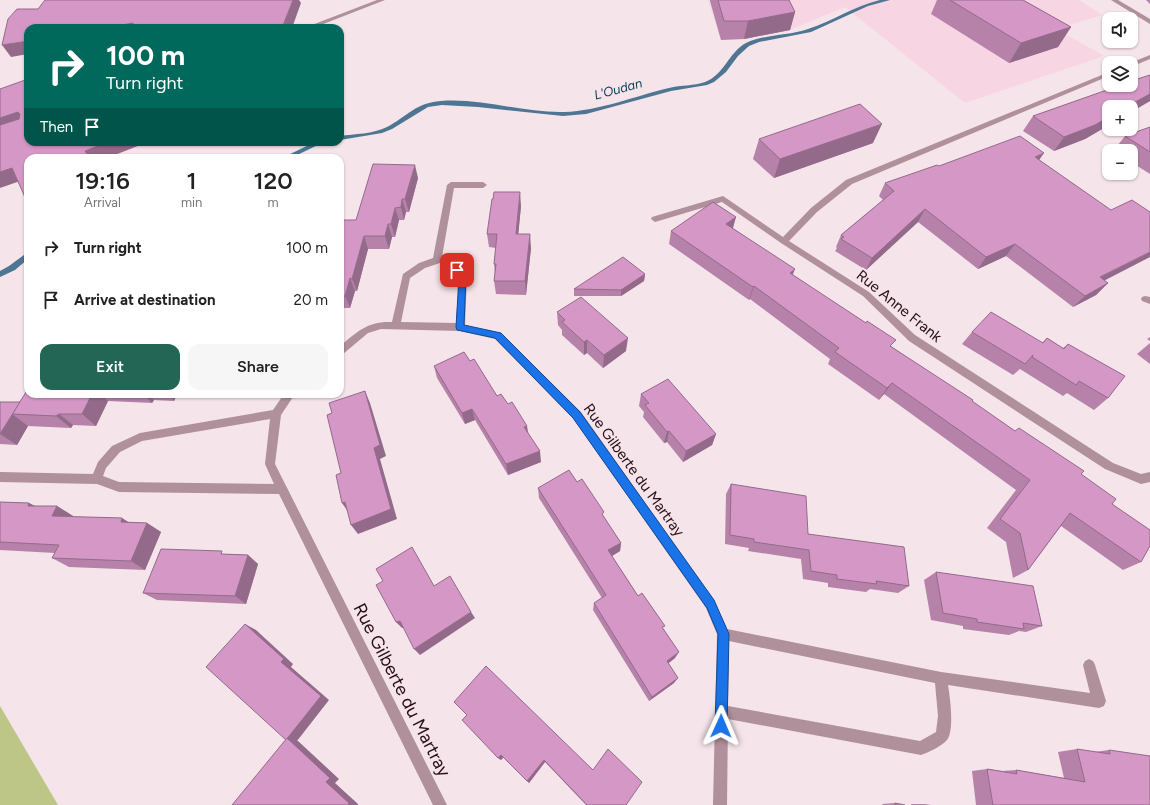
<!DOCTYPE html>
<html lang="en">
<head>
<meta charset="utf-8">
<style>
	:root { --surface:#fff; --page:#f6f6f6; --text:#222; --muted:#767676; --accent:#236656 }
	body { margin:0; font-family:Figtree,sans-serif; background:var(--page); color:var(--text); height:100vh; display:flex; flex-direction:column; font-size:15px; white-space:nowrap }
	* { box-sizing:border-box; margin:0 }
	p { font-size:13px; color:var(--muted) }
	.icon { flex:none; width:22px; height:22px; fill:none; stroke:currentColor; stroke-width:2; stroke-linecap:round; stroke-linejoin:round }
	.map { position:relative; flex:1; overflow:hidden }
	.panel { position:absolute; left:24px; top:154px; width:320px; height:244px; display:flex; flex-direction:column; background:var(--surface); border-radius:12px; box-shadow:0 1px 3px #0004 }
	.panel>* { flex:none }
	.guide { position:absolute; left:24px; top:24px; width:320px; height:122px; border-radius:12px; box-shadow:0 1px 3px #0004; background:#00695c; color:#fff; overflow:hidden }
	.fabs { position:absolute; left:1102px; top:12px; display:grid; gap:8px }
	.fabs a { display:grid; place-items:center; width:36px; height:36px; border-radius:8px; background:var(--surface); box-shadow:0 1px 3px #0004; font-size:20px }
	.pin { position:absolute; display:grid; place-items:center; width:34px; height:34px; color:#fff; margin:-17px; border-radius:8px; box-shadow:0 2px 6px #0006 }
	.me { position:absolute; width:44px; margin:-22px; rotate:1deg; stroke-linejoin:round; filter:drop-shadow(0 0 3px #0008) }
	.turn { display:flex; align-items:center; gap:14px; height:84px; padding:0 16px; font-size:18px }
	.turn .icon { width:52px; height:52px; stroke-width:2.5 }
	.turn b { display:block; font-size:28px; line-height:34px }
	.then { display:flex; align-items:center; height:38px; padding:0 16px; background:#0003; gap:8px; font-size:15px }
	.eta { display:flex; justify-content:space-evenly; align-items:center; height:68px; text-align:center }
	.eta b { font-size:24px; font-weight:600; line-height:28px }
	.button { display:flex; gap:8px; margin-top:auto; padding:8px 16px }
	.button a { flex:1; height:46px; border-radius:12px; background:var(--accent); color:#fff; font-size:16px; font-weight:600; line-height:46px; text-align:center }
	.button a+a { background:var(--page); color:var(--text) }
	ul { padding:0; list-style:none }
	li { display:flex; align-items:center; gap:12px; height:52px; padding:0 16px }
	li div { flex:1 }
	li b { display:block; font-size:15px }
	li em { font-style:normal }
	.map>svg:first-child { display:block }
	.built { fill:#f8d5e2 }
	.green { fill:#bdc687 }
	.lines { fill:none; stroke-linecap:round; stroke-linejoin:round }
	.stream { fill:#4e7592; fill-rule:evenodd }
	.minor { fill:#af909b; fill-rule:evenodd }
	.wall { fill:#b682aa }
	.shaded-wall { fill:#946a8b }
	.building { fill:#d497c6; stroke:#946a8b }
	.route { fill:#1a73e8; stroke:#114b97 }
	.labels { text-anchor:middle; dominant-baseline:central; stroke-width:4; stroke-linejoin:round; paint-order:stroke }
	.far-water-label { font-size:13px; font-style:italic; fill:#043e58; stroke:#f5e4ea }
	.street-label { font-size:15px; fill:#280d19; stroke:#f5e4ea }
	.near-street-label { font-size:18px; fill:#280d19; stroke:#f5e4ea }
</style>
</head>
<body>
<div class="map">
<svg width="1150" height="805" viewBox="0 0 1150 805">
	<rect width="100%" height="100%" fill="#f5e4ea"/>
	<!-- built -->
	<polygon class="built" points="708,0 1079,0 1102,15 1056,29 1104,56 965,103 845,7 790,30 744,39 721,40"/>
	<!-- green -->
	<polygon class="green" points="0,706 58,805 0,805"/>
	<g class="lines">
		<!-- stream -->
		<g class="stream">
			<path d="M880,0H890L868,6L811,32L759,42L749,46L738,56L726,72L714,82L707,85L671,91L586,114L563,116L478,107L442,105L428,107L392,129L382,133L340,140V136C355,134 373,134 387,127C408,116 415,103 441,101C481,98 524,113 564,112C599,111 635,96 669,88C681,85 694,86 705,82C724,75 729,52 746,43C765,34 788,36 808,29C833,21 854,6 880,0Z"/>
			<polygon points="315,142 324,142 291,158 282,158"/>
			<polygon points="28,252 28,259 15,270 0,277 0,271 9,266"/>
		</g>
		<!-- minor -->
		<g class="minor">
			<polygon points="377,0 385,0 313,28 304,28"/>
			<polygon points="1111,0 1118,0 1150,19 1150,24"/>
			<polygon points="1150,55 1150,59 1131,67 1130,63"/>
			<polygon points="1109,72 1109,76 852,184 817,212 789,241 869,292 915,335 1113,463 1141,474 1150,472 1150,482 1141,484 1105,469 909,341 863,296 781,243 722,202 655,222 651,219 652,217 723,196 783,237 811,208 846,180"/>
			<path d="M451,182H483L487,185L483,188H454L442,257L455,262L467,276L465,325L501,333L581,412L714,600L727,629L941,672L1090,693L1083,665L1085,661L1089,659L1093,661L1095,665L1106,701L1104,706L1099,708L948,685C950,697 955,733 946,741C940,747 929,752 921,755L728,719L727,805H713L717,634L706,608L573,418L495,339L460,331L381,329L368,333L343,354L340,355V346C358,331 368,321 392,322L403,274L419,263L433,258L447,185ZM440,263L449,266L459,277L456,323L401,322L410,278L425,268ZM729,641L935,683L938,716L936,732L920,741L728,706Z"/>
			<polygon points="1145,296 1150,297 1150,304 1142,301 1141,299 1142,297"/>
			<path d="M284,394H295L281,415L275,464L447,805H433L279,494L119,492L97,484L0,482V472L93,474L98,462L112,446L140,433L273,410ZM270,419L265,464L274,484L119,482L103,476L106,468L120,452L142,441Z"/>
		</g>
	</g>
	<!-- wall -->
	<g class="wall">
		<polygon points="710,0 789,0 795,12 790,30 744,39 721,40 710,1"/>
		<polygon points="937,0 1023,0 1071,27 1058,47 1009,63 931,14"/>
		<polygon points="1146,0 1150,0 1150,4"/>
		<polygon points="1150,75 1150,101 1131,112 1109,107 1109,125 1085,139 1054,151 1023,131 1033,116"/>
		<polygon points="1150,127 1150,174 1131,162 1131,151 1115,151 1114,150 1125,136"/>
		<polygon points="759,139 873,143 774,178 753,159"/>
		<polygon points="1040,160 1104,281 1108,283 1096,295 1073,307 1006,256 978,269 918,222 866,270 835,251 837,248 836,247 841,235 883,200 879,196 885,183 939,166"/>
		<polygon points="418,178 409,212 406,212 404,220 399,220 395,237 392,237 389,249 368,249 357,291 355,291 350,308 340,308 340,220 356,220"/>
		<polygon points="521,206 518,234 531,248 526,295 496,294 494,281 495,274 494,264 496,248 489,247 487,234"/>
		<polygon points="736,217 733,228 793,275 892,347 1015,431 1081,474 1112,504 1141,562 1123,570 1061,526 1028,570 1013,578 1006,542 987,528 1016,490 884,394 879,400 828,364 830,359 750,299 749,300 669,244 671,231"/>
		<polygon points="645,274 644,281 621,296 574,296 574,289"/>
		<polygon points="557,312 626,351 603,368 587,353 584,355 562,335 562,330 558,325"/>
		<polygon points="972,332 1042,343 1047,338 1063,348 1068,344 1108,398 1094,410 1067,393 1063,396 1020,369 1021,368 1013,375 962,344"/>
		<polygon points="1150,337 1150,341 1147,339"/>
		<polygon points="1150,343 1150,364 1137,354"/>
		<polygon points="470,361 497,396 508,404 527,426 528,432 541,462 508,475 475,420 465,424 437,378 434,366"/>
		<polygon points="28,394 177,394 174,401 154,400 152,403 108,401 96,426 73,425 71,428 28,426 17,445 0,444 0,402 20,402"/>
		<polygon points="641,394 716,434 712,445 683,462 667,442 664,443 643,417 644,412 639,406"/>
		<polygon points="577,482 604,517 621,543 620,551 612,556 638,596 663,629 675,658 668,663 674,683 649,701 593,610 594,603 602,598 539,498 538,488"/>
		<polygon points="731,484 808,534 909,586 898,593 870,589 866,592 828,587 828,583 803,579 801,559 748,551 749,548 725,544 726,494"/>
		<polygon points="0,502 29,503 35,506 57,506 73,516 73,517 122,518 128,522 147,523 161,532 145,570 69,567 52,558 55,553 0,550"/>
		<polygon points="226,554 248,555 258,564 246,604 157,600 143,593"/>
		<polygon points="936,572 1042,626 1026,632 1019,631 1009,635 963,629 963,626 931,620 924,580"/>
		<polygon points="467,715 626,805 586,805 545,762 529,783 503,757 501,760 498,758"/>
		<polygon points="1077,749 1094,752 1109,750 1150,805 976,805 972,771 987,769 1002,771 1016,770 1064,778 1058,752"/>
		<polygon points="895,803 905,805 883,805 882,804"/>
		<polygon points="911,804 925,804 931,805 911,805"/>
	</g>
	<!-- shaded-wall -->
	<g class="shaded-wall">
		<polygon points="293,0 299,0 301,3 292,28 282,28"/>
		<polygon points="795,12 790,30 744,39 748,21"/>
		<polygon points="133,23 136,28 106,28"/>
		<polygon points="1071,27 1058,47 1009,63 1021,43"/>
		<polygon points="28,41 28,54 11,57 2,45"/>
		<polygon points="1150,94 1150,101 1131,112 1131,107 1126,107"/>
		<polygon points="18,112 28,125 0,134 0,118"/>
		<polygon points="1109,117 1109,125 1085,139 1054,151 1064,137"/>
		<polygon points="882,124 873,143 774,178 780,159"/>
		<polygon points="108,142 148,142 107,158 89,158 85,151"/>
		<polygon points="1044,153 1035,166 1035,157"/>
		<polygon points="415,165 418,178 409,212 405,199"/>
		<polygon points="12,168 23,180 0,188 0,172"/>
		<polygon points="520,192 521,206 517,248 516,234"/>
		<polygon points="402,199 406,212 404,220 401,207"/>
		<polygon points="395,208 399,220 395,237 391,224"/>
		<polygon points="925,209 918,222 866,270 872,258"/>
		<polygon points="736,217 732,230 726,224"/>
		<polygon points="388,224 392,237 389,249 385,236"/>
		<polygon points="530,234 531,248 526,295 525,281"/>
		<polygon points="364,236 368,249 357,291 352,279"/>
		<polygon points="1015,244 1006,256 978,269 986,257"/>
		<polygon points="1150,252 1150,257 1088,289 1100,277"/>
		<polygon points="795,269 790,282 790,273"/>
		<polygon points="645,274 644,281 621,296 621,290"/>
		<polygon points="350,278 355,291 350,308 345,296"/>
		<polygon points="1108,283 1096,295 1073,307 1085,296"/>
		<polygon points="754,286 750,299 749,300 753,287"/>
		<polygon points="628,338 626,351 603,368 604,355"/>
		<polygon points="587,340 587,353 584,355 584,342"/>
		<polygon points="892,383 884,394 879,400 887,388"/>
		<polygon points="365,391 370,403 386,456 380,459 397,519 358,534 351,525 374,448"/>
		<polygon points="92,394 100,394 108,401 96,426 82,414"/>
		<polygon points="143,394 148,394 154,400 152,403"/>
		<polygon points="168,394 177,394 174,401"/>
		<polygon points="20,402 12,414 28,426 17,445 0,434"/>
		<polygon points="472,409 475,420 465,424 462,413"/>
		<polygon points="59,414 73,425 71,428 56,416"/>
		<polygon points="527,426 528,437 524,427"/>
		<polygon points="669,431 667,442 664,443 667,432"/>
		<polygon points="716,434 712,445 683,462 686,451"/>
		<polygon points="540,451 541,462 508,475 506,464"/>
		<polygon points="345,502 349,513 342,503"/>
		<polygon points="29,503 46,512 28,506"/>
		<polygon points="57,506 73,516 69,526 52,516"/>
		<polygon points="122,518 137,528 121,522"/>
		<polygon points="147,523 161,532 145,570 131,561"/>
		<polygon points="621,543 620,551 607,559 608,550"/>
		<polygon points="248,555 258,564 246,604 235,596"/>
		<polygon points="471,612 475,618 420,655 414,649"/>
		<polygon points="400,621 405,627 402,628 396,622"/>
		<polygon points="245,624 256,630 293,664 291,667 329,700 297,741 298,741 339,779 335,783 358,804 358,805 348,805 286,740 281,662"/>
		<polygon points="679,652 675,658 664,667 667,661"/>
		<polygon points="678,678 674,683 649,701 652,697"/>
		<polygon points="501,755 504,757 501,760 498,758"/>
		<polygon points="544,760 545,762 529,783 527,781"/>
	</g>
	<!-- building -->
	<g class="building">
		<polygon points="45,0 293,0 282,28 134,28 133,23 106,28 28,28 28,41 2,45 8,19 17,9 38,9"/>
		<polygon points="718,0 789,0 795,12 748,21 724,21"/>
		<polygon points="950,0 1023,0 1071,27 1021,43"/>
		<polygon points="1150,75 1150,94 1126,107 1109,107 1109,117 1095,125 1064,137 1033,116 1121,85 1131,85 1131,81"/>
		<polygon points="28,79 28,142 108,142 85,151 89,158 28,158 28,204 12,168 0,172 0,125 19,119 20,114 18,112 0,118 0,89"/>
		<polygon points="860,104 882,124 780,159 759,139"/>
		<polygon points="1150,127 1150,152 1125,136"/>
		<polygon points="1020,136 1044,153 1035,157 1111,210 1132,200 1150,212 1150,252 1100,277 1108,283 1085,296 1015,244 986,257 925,209 872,258 841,239 844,237 841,235 894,191 885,183 937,165 939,166"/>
		<polygon points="373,164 415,165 405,199 402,199 401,207 395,208 391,224 388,224 385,236 364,236 352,279 350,278 345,296 340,296 340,220 356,220"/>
		<polygon points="494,192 520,192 516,234 530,234 525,281 494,281 496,264 494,264 497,234 487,234 492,199 493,199"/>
		<polygon points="713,202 736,217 726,224 795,269 790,273 866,323 867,321 896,340 890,346 973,400 972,401 1015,431 1019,428 1084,471 1081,474 1116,499 1112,504 1150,530 1150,546 1141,562 1070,513 1028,570 1020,533 1000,519 1030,480 892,383 887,388 835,352 839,348 754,286 753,287 671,231"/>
		<polygon points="623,257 645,274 621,290 574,289"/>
		<polygon points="581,297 628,338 604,355 587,340 584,342 562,322 565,320 557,312"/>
		<polygon points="991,312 1043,343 1047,338 1064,349 1068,344 1125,376 1108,398 1079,381 1076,385 1032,357 1033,355 1025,364 972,332"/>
		<polygon points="464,352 470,361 474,359 497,396 501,394 508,404 512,402 527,426 524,427 540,451 506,464 472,409 462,413 434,366"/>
		<polygon points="668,379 716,434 686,451 669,431 667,432 645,405 649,403 641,394"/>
		<polygon points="28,389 28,394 92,394 82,414 59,414 56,416 12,414"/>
		<polygon points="365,391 380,445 374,448 391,509 351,525 345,502 342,503 336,475 341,473 327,415 332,413 329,403"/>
		<polygon points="0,402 20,402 0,434"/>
		<polygon points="569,470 577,482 582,479 604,512 602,514 621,543 608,550 638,596 642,593 665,626 662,627 679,652 667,661 678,678 652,697 594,603 606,595 538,488"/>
		<polygon points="731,484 806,496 808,534 904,547 909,586 876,581 877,584 837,579 837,575 811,571 809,550 754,542 754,539 730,535"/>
		<polygon points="0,502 29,503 28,506 57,506 52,516 122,518 121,522 147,523 131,561 52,558 59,545 0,542"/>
		<polygon points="412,547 434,586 450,576 471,612 414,649 400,621 396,622 376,585 383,581 376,569"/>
		<polygon points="161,549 222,551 221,554 248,555 235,596 143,593"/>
		<polygon points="936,572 1033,586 1042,626 1023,623 1024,629 977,622 977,619 943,613"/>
		<polygon points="245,624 284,659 281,662 321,696 286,740 206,667"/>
		<polygon points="486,666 593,770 608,749 642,782 626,805 587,805 544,760 527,781 501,755 498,758 462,720 467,715 454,702"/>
		<polygon points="287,738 330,778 326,782 349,803 348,805 232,805"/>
		<polygon points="1077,749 1110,754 1109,750 1150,756 1150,805 993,805 987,769 1017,774 1016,770 1085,782"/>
		<polygon points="895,803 905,805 895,805"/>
	</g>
	<!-- route -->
	<polygon class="route" points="457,267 460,268 466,276 464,325 501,333 580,412 714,600 729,634 727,726 725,731 721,733 717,731 715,726 718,634 707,608 573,418 495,338 457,330 456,327 459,277 453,270"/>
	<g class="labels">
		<!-- far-water labels -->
		<g class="far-water-label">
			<text transform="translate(618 89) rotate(-15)">L'Oudan</text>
		</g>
		<!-- street labels -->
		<g class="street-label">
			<text transform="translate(899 306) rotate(39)">Rue Anne Frank</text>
			<text transform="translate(634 470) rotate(54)">Rue Gilberte du Martray</text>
		</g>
		<!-- near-street labels -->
		<g class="near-street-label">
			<text transform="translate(402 690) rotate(63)">Rue Gilberte du Martray</text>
		</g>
	</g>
</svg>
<div class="fabs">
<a><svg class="icon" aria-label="sound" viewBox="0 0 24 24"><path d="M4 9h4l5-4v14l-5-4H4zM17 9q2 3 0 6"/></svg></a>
<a><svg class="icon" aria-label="layers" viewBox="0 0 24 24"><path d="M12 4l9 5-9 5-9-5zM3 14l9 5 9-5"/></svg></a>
<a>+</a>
<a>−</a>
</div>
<div class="pin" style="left:457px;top:270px;background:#d93025"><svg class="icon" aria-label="arrive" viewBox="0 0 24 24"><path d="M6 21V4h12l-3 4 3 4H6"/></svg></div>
<svg class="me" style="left:721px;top:726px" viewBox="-20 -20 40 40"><path d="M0-17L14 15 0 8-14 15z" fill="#1a73e8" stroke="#fff" stroke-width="4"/></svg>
<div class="guide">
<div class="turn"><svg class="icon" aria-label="right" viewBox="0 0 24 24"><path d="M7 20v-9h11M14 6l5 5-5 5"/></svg><div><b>100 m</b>Turn right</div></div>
<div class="then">Then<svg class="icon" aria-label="arrive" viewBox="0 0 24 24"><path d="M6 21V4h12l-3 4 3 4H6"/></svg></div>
</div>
<section class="panel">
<div class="eta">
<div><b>19:16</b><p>Arrival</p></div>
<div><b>1</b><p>min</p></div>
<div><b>120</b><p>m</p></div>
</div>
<ul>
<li><svg class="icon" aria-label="right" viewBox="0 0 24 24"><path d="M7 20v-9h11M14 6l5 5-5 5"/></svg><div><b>Turn right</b></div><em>100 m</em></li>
<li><svg class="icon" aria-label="arrive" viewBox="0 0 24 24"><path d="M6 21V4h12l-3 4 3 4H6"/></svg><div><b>Arrive at destination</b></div><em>20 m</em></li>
</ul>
<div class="button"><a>Exit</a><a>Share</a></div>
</section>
</div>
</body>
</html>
